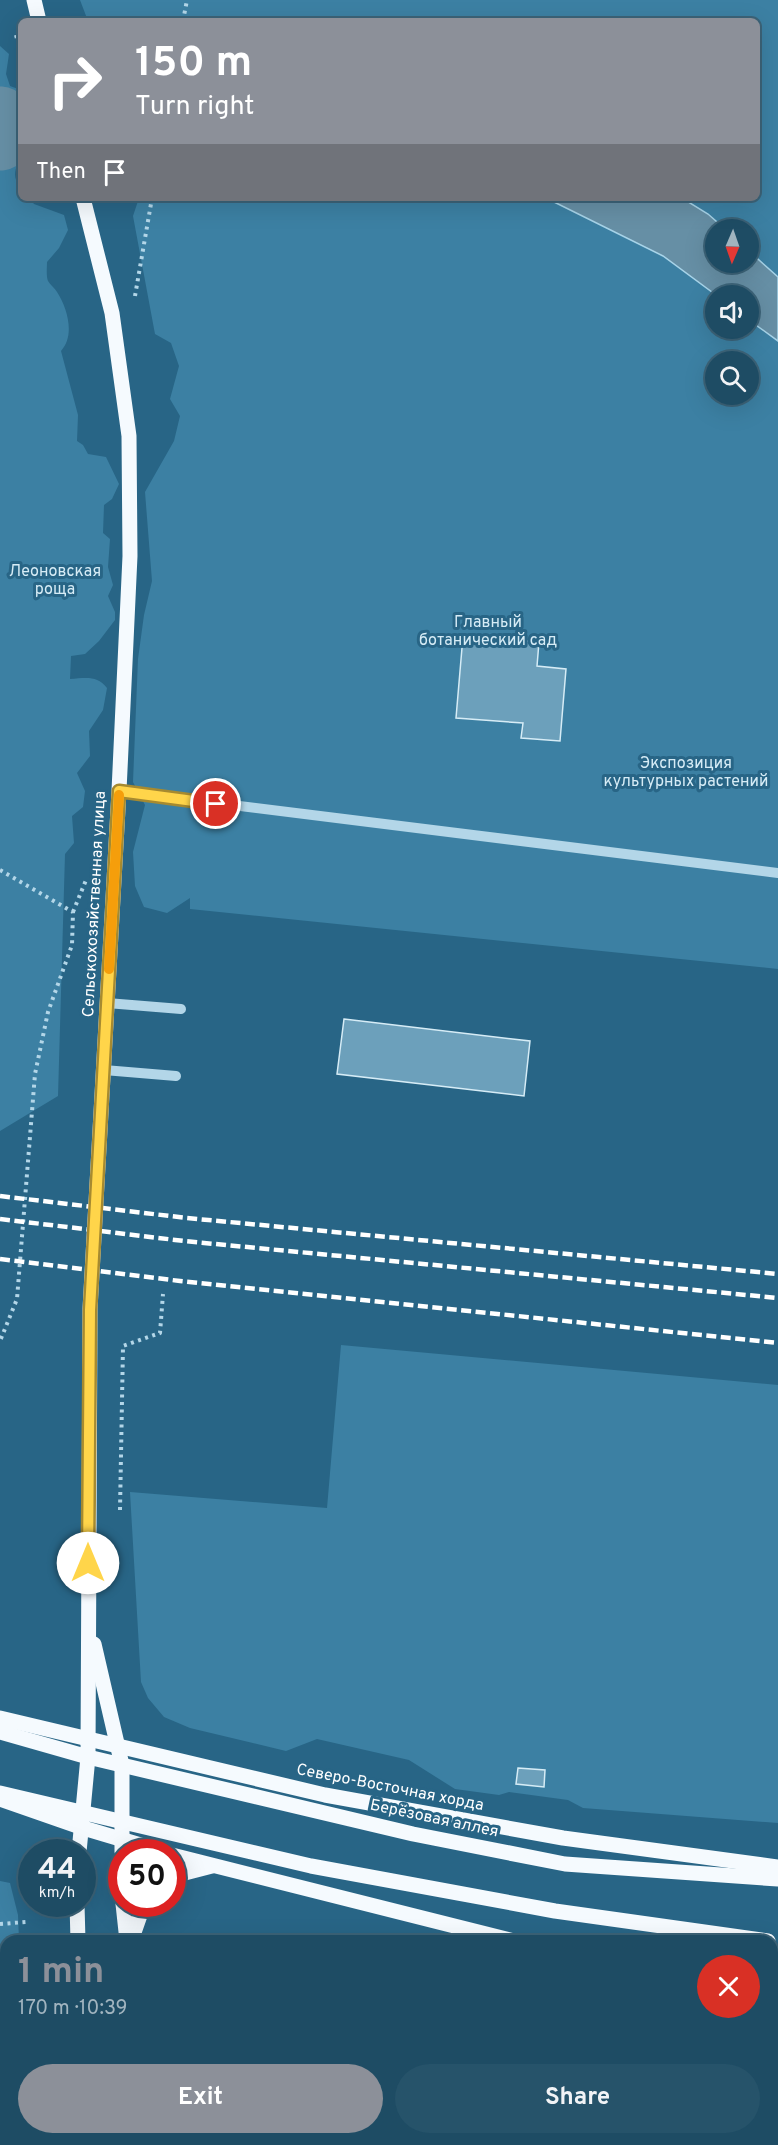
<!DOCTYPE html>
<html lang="en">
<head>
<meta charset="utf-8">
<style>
	:root { --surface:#1e4c64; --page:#26536a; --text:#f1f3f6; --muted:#a1b4bf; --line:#3c6378; --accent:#8c9099 }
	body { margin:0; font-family:Overpass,sans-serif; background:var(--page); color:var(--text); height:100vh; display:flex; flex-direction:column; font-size:22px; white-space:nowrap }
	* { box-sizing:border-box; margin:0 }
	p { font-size:20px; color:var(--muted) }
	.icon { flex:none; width:33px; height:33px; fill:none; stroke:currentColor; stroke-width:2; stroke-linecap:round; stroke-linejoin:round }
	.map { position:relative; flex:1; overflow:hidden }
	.side { position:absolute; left:0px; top:1935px; width:778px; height:210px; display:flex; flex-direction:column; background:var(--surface); border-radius:18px 18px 0 0; box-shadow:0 6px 24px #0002,0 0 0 2px var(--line) }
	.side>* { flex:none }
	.banner { position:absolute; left:18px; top:18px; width:742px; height:183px; border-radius:9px; box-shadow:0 6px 24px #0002,0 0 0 2px var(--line); background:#8c9099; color:#fff; overflow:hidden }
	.needle { width:39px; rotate:182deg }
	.buttons { position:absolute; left:705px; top:219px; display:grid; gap:12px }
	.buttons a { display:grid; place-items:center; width:54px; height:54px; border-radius:50%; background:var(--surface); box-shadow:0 6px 24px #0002,0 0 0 2px var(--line); font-size:30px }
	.speed { position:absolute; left:18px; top:1839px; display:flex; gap:12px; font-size:30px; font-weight:700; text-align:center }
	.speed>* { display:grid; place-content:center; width:78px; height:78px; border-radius:50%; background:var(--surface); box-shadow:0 6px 24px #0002,0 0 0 2px var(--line); line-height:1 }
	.speed small { font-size:15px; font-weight:400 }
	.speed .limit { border:9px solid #d22; background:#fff; color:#111 }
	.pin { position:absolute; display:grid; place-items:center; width:51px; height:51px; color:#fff; margin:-26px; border:3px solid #fff; border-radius:50%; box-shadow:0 2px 6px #0007 }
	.me { position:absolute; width:66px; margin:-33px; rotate:0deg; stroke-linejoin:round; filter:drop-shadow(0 0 4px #0008) }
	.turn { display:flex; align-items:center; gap:21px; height:126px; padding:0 18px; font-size:27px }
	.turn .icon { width:78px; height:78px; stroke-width:2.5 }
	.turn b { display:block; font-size:42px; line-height:51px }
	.then { display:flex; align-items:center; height:57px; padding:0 18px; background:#0003; gap:12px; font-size:22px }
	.round { display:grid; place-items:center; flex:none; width:63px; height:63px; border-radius:32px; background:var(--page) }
	.overview { display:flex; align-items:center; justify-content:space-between; height:102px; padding:0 18px }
	h1 { font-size:36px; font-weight:700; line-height:45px; color:var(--accent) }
	.primary-button { display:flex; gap:12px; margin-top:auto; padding:12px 18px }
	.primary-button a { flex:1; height:69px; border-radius:36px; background:var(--accent); color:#fff; font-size:24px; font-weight:700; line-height:69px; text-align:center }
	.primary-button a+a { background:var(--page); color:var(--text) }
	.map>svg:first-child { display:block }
	.green { fill:#3c80a3; fill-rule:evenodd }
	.water { fill:#668fa5; stroke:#a7d3e8; stroke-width:1.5 }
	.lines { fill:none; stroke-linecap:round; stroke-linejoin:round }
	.river { stroke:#668fa5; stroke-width:63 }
	.building { fill:#6ca0bb; stroke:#d6ecf6; stroke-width:1.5 }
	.path { stroke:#b3d6e8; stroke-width:4; stroke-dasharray:3 4.5; stroke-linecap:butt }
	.minor { stroke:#b3d6e8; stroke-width:10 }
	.major { stroke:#f5fafe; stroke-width:15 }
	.rail { stroke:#fff; stroke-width:4.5; stroke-dasharray:10 4.5; stroke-linecap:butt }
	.major-bridge { stroke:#f5fafe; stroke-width:15 }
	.route-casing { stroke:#a68a30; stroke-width:15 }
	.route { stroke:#ffd54a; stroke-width:10 }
	.slow { stroke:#f59e0b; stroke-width:10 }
	.labels { text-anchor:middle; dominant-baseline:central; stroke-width:6; stroke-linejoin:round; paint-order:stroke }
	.park-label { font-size:16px; fill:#d6ecf6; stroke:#286586 }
	.street-label { font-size:16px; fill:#fff; stroke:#286586 }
</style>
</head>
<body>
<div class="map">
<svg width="778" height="2145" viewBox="0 0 778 2145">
	<rect width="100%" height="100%" fill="#286586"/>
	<!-- green -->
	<g class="green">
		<path d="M80,0H778V969L190,909V898L167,913L144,907L135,886L133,852L145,805L133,782L138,659L144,615L152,581L145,492L174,441L180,416L170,399L179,366L171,343L155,334L133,216L139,198H758V21H88ZM716,230H748V262H716ZM716,296H748V328H716ZM716,362H748V394H716Z"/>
		<path d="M0,46L9,54L6,74L10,86L21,90V107L13,109L18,122H21V163L18,162C10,183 21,180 21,198H29L34,204L64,215L68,230L59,248L47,262C47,267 46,276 48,281C50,285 55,288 57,292C68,309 75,336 61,351L78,415L77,441L83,445L88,454L106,457L119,484L112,499L104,505L103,533L110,539L108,567L113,585L108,596L115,612V620L99,641L85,654L71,656L70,679C86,678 97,675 107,688L103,710L89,731L90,756L77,773L85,791L83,807L72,816L74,843L65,854L58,1096L0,1131Z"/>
		<polygon points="341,1345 778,1385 778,1823 583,1808 568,1800 509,1792 499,1795 455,1789 409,1760 317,1739 286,1751 190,1728 164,1717 148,1698 141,1682 130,1492 327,1508"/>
		<polygon points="0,1881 10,1883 18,1915 19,1941 6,1941 6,2139 27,2139 27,2145 0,2145"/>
	</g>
	<!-- water -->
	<polygon class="water" points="546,198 682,198 708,214 725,229 716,230 716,262 748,262 749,251 778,277 778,341 749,320 748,296 716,295 663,256"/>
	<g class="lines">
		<!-- river -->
		<polyline class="river" points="0,118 3,127 0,139"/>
	</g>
	<!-- building -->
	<g class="building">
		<polygon points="463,636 539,642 537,666 566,669 560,741 521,738 523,723 456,718"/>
		<polygon points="344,1019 530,1041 524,1096 337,1074"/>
		<polygon points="518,1768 545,1770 544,1787 516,1784"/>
	</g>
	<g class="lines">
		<!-- path -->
		<g class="path">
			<polyline points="183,21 187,0"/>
			<polyline points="16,35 21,54"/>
			<polyline points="135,296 152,198"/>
			<polyline points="0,870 73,912 72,945 48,1012 35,1074 17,1299 0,1341"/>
			<polyline points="73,912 86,880"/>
			<polyline points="120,1510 123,1346 160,1333 163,1294"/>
			<polyline points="0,1924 26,1922"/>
			<polyline points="772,2110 778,2113"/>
			<polyline points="772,2132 778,2136"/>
		</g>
		<!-- minor -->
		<g class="minor">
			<polyline points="119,791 778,873"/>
			<polyline points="107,1003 181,1009"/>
			<polyline points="104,1070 176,1076"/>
		</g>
		<!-- major -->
		<g class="major">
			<polyline points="34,0 39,21"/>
			<polyline points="94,1644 122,1765 122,1852"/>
			<polyline points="0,1732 88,1757 413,1834 565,1864 778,1879"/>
			<polyline points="0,1799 80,1827 164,1852"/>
			<polyline points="79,1852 88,1757 90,1309 119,791 130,556 129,436 112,313 83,198"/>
			<polyline points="172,1855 514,1941"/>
			<polyline points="172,1880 181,1874 212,1866"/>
			<polyline points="77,1904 78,1941"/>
			<polyline points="123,1904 127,1941"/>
			<polyline points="131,1941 144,1904"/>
			<polyline points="772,1993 778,1995"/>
			<polyline points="79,2139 79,2145"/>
			<polyline points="135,2139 135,2145"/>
		</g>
		<!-- rail -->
		<g class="rail">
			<polyline points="0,1196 187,1218 778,1274"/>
			<polyline points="0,1219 184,1241 778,1298"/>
			<polyline points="0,1259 180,1281 778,1343"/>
		</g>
		<!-- major-bridge -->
		<g class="major-bridge">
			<polyline points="0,1718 325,1795 563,1838 778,1867"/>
			<polyline points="0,1793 311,1866 555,1911 768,1941"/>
		</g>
	</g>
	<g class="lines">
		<defs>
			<polyline id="route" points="88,1563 90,1310 119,791 216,804"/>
		</defs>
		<!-- route casing -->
		<use href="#route" class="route-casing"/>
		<!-- route -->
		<use href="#route" class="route"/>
		<!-- slow -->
		<polyline class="slow" points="109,969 119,795"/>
	</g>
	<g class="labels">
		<!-- park labels -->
		<g class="park-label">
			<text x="55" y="572">Леоновская<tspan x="55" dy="18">роща</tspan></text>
			<text x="488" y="623">Главный<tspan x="488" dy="18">ботанический сад</tspan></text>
			<text x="686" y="764">Экспозиция<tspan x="686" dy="18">культурных растений</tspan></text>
		</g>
		<!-- street labels -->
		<g class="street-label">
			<text transform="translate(95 904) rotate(-87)">Сельскохозяйственная улица</text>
			<text transform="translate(390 1788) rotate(11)">Северо-Восточная хорда</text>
			<text transform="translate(434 1819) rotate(12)">Берёзовая аллея</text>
		</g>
	</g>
</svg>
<div class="buttons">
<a><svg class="needle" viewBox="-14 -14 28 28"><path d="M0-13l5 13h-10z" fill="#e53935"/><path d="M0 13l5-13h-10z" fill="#a1b4bf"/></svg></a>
<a><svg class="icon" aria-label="sound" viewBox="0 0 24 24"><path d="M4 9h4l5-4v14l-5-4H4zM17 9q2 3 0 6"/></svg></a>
<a><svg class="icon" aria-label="search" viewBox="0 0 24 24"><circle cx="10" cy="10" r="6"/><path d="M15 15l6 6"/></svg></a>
</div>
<div class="speed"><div>44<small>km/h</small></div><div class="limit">50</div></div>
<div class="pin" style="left:216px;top:804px;background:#d93025"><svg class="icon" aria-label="arrive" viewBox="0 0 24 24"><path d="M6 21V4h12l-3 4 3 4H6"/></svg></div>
<svg class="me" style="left:88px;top:1563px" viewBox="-20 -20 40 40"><circle r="19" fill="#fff"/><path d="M0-13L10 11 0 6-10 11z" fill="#ffd54a"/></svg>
<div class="banner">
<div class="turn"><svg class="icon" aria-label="right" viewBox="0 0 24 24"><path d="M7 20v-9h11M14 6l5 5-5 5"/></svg><div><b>150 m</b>Turn right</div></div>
<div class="then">Then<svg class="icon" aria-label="arrive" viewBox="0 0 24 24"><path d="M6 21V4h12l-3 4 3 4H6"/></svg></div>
</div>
<section class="side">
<div class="overview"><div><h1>1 min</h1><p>170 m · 10:39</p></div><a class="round" style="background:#d93025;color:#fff"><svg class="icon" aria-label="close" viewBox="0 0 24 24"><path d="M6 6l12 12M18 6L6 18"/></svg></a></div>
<div class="primary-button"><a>Exit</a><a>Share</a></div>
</section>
</div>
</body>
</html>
